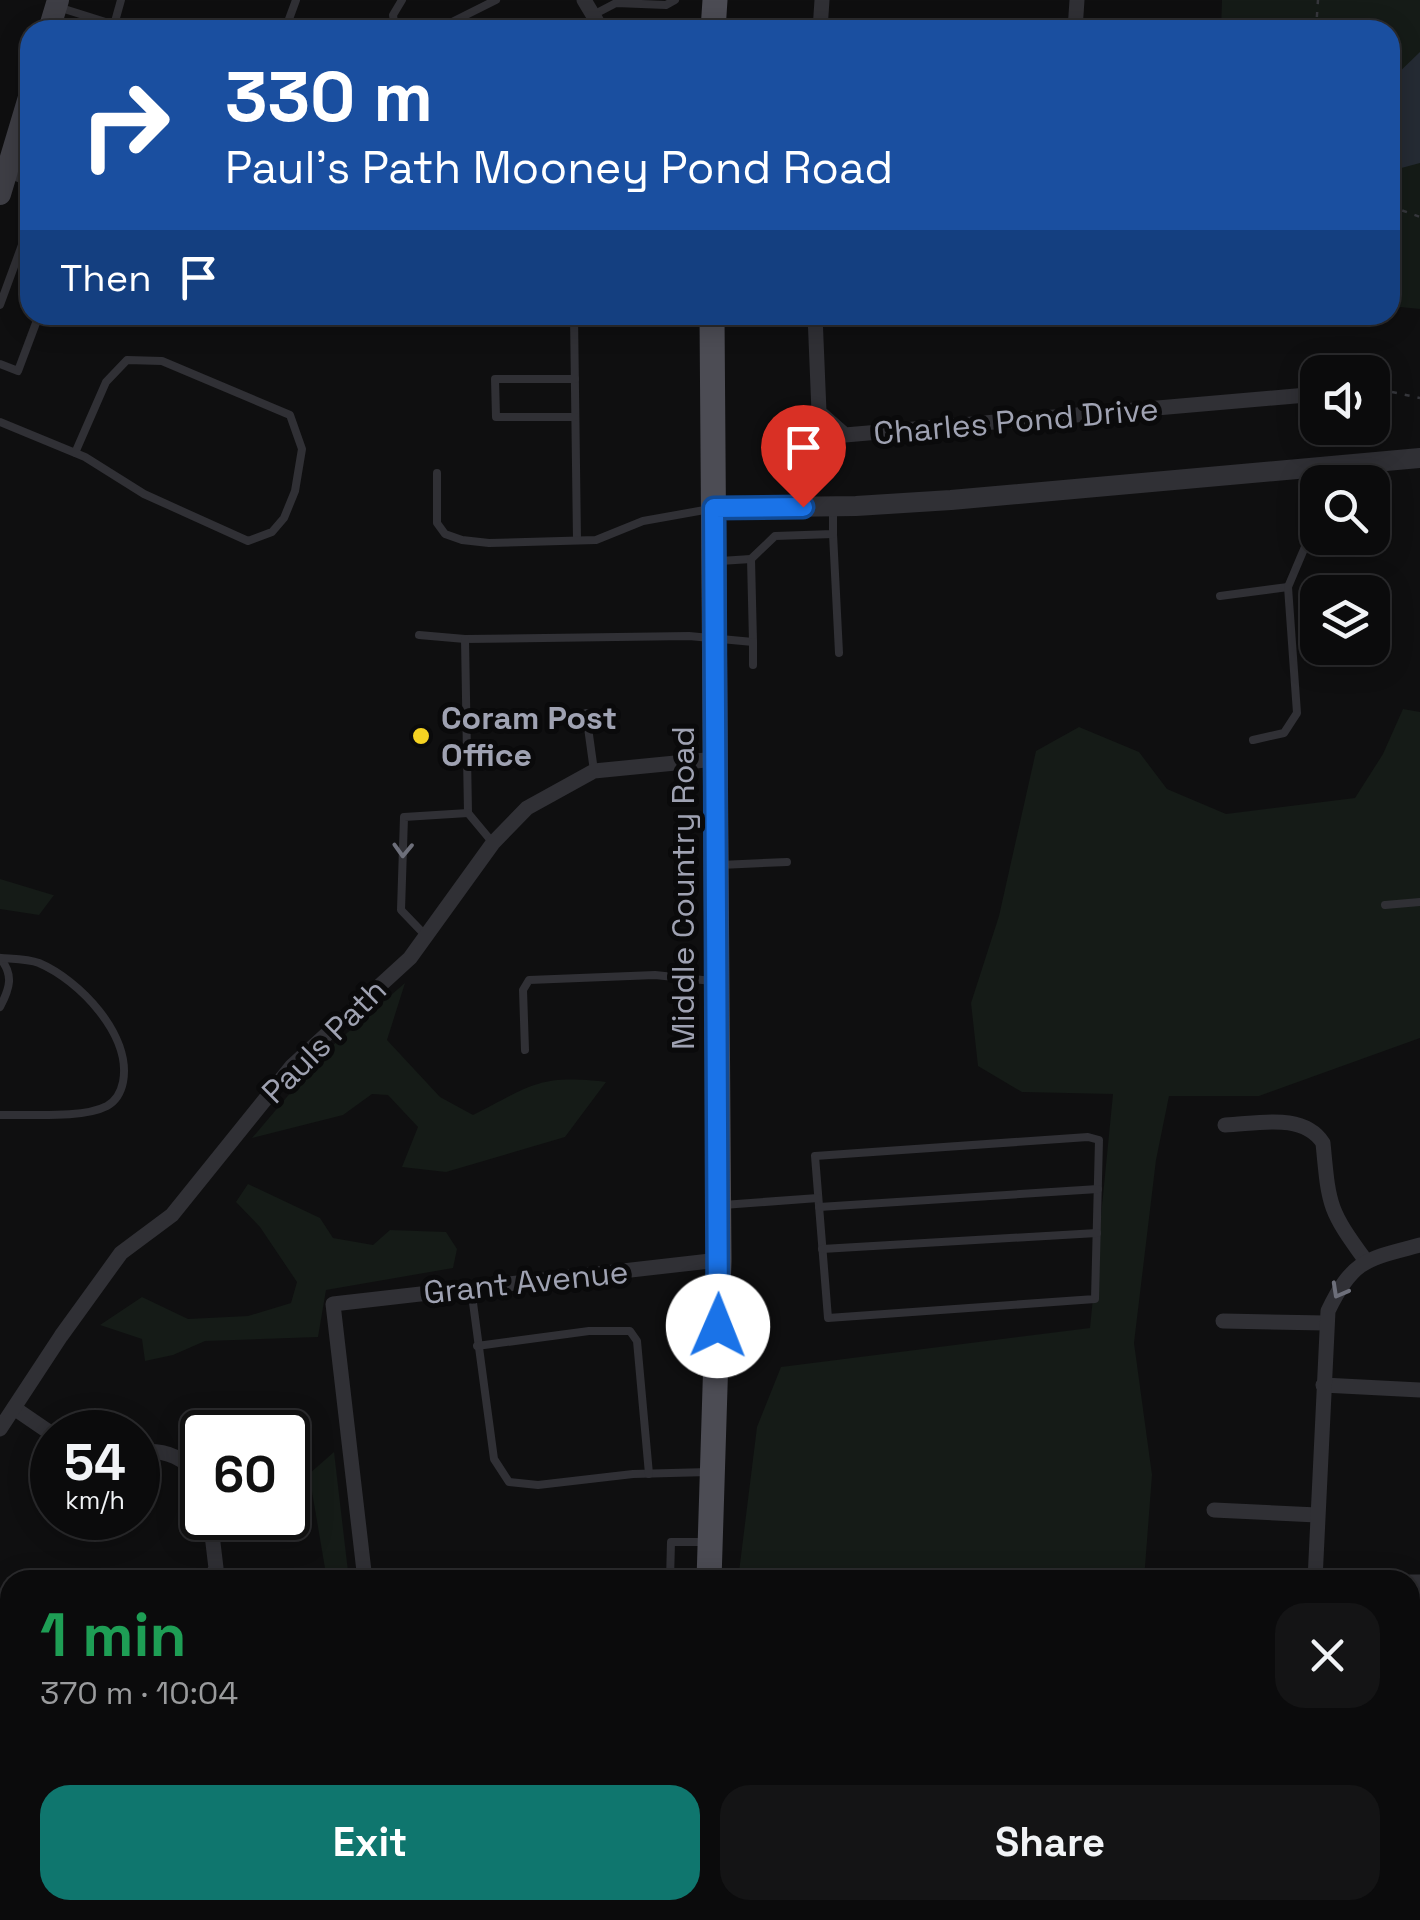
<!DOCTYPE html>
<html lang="en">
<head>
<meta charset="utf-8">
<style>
	:root { --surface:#0b0b0c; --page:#141415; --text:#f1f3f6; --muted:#9a9b9d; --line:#2b2b2d; --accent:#0f766e }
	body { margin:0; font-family:"Space Grotesk",sans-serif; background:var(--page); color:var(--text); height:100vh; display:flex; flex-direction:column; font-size:38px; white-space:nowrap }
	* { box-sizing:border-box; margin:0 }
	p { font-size:32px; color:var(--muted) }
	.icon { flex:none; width:55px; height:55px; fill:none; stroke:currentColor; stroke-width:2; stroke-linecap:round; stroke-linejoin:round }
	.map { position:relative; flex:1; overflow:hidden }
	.details { position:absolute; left:0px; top:1570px; width:1420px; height:350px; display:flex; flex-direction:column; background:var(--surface); border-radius:30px 30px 0 0; box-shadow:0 5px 25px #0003,0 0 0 2px var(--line) }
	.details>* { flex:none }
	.hud { position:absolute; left:20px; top:20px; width:1380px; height:305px; border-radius:30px; box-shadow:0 5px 25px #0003,0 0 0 2px var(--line); background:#1a4fa0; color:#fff; overflow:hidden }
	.tools { position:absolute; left:1300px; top:355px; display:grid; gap:20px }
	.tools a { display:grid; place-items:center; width:90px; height:90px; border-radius:20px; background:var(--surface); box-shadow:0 5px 25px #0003,0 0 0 2px var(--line); font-size:50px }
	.speed { position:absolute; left:30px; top:1410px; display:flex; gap:20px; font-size:50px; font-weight:700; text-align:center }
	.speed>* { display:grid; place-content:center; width:130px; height:130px; border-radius:50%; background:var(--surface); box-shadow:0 5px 25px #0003,0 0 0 2px var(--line); line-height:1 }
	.speed small { font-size:25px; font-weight:400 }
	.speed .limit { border:5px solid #111; border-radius:15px; background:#fff; color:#111 }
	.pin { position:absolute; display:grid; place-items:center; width:85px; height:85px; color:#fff; margin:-102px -42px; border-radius:50% 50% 50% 0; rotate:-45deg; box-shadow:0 0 10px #0007 }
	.pin .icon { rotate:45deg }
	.me { position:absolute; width:110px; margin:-55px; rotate:1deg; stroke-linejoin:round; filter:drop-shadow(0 0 8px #0008) }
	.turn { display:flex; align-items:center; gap:35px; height:210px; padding:0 40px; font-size:45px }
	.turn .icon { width:130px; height:130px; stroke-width:2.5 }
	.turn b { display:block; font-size:70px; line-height:85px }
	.then { display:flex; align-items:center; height:95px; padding:0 40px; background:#0003; gap:20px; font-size:38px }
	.round { display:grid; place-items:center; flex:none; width:105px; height:105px; border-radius:30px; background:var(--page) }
	.head { display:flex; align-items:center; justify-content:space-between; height:170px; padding:0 40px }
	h1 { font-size:60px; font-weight:700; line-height:75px; color:#1e9e55 }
	.primary-button { display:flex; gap:20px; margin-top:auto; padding:20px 40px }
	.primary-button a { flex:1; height:115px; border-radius:30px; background:var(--accent); color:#fff; font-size:40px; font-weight:700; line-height:115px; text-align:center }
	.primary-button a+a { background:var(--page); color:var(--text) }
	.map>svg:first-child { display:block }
	.green { fill:#151b17 }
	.water { fill:#252b34 }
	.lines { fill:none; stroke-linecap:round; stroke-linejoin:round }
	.path { stroke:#36373c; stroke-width:2.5; stroke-dasharray:5 8; stroke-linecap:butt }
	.service { stroke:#303035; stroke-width:8 }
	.minor { stroke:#303035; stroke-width:15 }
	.tertiary { stroke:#303035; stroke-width:20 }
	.secondary { stroke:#3e3e45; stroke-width:22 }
	.primary { stroke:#4c4c54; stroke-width:25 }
	.oneway { stroke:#6d6f7a }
	.route-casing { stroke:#114b97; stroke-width:25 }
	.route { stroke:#1a73e8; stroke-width:18 }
	.poi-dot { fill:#f6d322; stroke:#0a0a0b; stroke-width:4 }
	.labels { text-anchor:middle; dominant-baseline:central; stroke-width:10; stroke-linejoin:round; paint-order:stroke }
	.street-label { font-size:32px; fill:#9fa2b2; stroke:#0a0a0b }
	.poi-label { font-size:32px; font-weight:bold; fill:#9fa2b2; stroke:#0a0a0b; text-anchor:start }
</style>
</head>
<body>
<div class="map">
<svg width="1420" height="1920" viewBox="0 0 1420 1920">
	<rect width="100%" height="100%" fill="#0f0f10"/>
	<!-- green -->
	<g class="green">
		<polygon points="1222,0 1420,0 1420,309 1390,306 1390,30 1221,30"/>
		<polygon points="1403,709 1420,712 1420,1038 1259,1096 1169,1096 1156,1160 1134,1343 1152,1475 1144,1580 738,1580 757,1427 781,1367 1090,1328 1113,1094 1022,1092 978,1066 971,1003 999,916 1036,751 1079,727 1139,752 1167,789 1226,814 1355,798 1383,754"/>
		<polygon points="0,879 53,895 54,895 39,915 0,909"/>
		<path d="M405,983L387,1040L440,1097L473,1115C531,1086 538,1074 606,1082L565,1137L446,1172L402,1167L418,1127L388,1095L372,1094L343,1115L252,1138L325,1052Z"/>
		<polygon points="248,1184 320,1218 333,1238 373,1245 390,1230 446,1232 457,1249 453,1268 326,1290 318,1337 205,1341 173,1355 145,1361 142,1339 100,1325 142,1297 188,1319 248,1316 291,1303 297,1282 260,1227 236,1202"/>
		<polygon points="334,1452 349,1580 327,1580 309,1474"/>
		<polygon points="708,1910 1118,1910 1117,1920 708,1920"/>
	</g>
	<!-- water -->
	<polygon class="water" points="1420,52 1420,163 1390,171 1390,81"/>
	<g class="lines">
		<!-- path -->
		<g class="path">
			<polyline points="1316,30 1318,0"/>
			<polyline points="1390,206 1420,217"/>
			<polyline points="1349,362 1365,362 1370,372"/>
			<polyline points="1392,392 1420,398"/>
		</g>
		<!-- service -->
		<g class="service">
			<polyline points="61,8 131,30"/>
			<polyline points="593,15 616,3 666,5 675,0"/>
			<polyline points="114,25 121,0"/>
			<polyline points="285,30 296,0"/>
			<polyline points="395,30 393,15 402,0"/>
			<polyline points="436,30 496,0"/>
			<polyline points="7,173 30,183"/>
			<polyline points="0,305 30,223"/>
			<polyline points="574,315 577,540"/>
			<polyline points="0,364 18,371 39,315"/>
			<polyline points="575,379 495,379 496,417 575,417"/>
			<polyline points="0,422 85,457 144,494 248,541 272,532 284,518 295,491 302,449 290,415 162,361 127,360 106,382 75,453"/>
			<polyline points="437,473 437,523 445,534 462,540 489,543 596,540 643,521 710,509"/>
			<polyline points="1331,482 1338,467"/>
			<polyline points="833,534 839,653"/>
			<polyline points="720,561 751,559"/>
			<polyline points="1220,596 1288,587"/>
			<polyline points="419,635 465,639 689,636 753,642 751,559 775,536 833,534 833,507"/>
			<polyline points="465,639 468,813 493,843"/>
			<polyline points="753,642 753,665"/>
			<polyline points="586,713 594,771"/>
			<polyline points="1253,740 1284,733 1297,713 1288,587 1318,516"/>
			<polyline points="720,865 787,862"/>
			<polyline points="1385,905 1420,902"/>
			<polyline points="425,935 401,910 404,817 468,813"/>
			<path d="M0,958C14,975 10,988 0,1007"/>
			<polyline points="525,1050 523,990 529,980 655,975 712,981"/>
			<path d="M0,1115C29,1114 82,1119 107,1106C116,1101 121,1092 123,1082C132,1035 79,980 39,963C28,959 13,959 1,958"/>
			<polygon points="1088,1137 1099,1140 1095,1299 828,1318 815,1156"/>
			<polyline points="723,1205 818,1198"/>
			<polyline points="819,1207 1098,1189"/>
			<polyline points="822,1249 1097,1233"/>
			<polyline points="471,1288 494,1459 509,1482 538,1485 633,1474 709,1472"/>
			<polyline points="477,1346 589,1331 630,1331 637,1341 649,1474"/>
			<polyline points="670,1580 671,1542 708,1542"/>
		</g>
		<!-- minor -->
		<g class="minor">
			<polyline points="584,0 602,30"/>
			<polyline points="820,30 822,0"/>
			<polyline points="1075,30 1077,0"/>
			<polyline points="815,315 819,412 845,435 1318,394"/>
			<polyline points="1372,390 1378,389"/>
			<path d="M1225,1125C1257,1124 1303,1112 1323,1143C1329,1206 1328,1209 1366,1261"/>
			<polyline points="1223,1321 1326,1323"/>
			<polyline points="1323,1385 1420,1390"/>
			<polyline points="14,1408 52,1434"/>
			<polyline points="0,1429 61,1336 121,1253 172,1215 292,1066 410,958 493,843 527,808 594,771 716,759"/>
			<path d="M138,1452C165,1448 188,1459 202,1481"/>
			<polyline points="1214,1510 1317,1515"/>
			<polyline points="210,1518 216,1568 210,1580"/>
			<polyline points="1315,1576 1381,1580"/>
			<polyline points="365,1580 333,1304 719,1260"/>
			<path d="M1315,1580L1328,1311C1353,1259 1367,1259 1420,1245"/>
			<polyline points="1410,1582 1420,1582"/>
			<polyline points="1417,1815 1420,1849"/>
			<polyline points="0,1860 10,1868"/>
			<polyline points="63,1910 76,1920"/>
			<polyline points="405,1910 406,1920"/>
		</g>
		<!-- tertiary -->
		<polyline class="tertiary" points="714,508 856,506 951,500 1420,458"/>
		<!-- secondary -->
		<g class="secondary">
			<polyline points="49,30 58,0"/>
			<polyline points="0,194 30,94"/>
		</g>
		<!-- primary -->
		<g class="primary">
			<polyline points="713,30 715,0"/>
			<polyline points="709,1580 719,1260 712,315"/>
			<polyline points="677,1920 677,1910"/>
		</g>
	</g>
	<!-- one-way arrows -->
	<defs><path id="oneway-chevron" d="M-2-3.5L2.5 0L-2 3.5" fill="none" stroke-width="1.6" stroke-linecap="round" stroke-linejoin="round" transform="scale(2.5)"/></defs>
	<g class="oneway">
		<use href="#oneway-chevron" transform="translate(403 850) rotate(92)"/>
		<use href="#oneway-chevron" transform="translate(1339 1291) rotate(119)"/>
	</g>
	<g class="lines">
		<defs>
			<polyline id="route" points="718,1326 714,508 803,507"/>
		</defs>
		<!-- route casing -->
		<use href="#route" class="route-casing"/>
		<!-- route -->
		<use href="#route" class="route"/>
	</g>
	<!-- markers -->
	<circle class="poi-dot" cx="421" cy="736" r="10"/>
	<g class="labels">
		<!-- street labels -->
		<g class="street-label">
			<text transform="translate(1016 421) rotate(-5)">Charles Pond Drive</text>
			<text transform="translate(683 888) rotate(-90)">Middle Country Road</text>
			<text transform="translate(324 1041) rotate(-45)">Pauls Path</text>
			<text transform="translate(526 1282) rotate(-6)">Grant Avenue</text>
		</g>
		<!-- poi labels -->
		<g class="poi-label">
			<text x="441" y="718">Coram Post<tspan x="441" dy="37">Office</tspan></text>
		</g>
	</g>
</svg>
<div class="tools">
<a><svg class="icon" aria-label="sound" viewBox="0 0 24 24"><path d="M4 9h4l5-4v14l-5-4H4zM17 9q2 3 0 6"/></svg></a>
<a><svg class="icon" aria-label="search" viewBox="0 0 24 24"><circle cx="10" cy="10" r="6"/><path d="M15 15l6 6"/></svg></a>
<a><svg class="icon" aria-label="layers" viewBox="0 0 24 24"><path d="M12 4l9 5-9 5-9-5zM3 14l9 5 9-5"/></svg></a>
</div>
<div class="speed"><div>54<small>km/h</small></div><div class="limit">60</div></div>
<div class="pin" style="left:803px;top:507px;background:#d93025"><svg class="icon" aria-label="arrive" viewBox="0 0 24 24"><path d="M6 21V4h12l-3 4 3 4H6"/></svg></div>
<svg class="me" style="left:718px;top:1326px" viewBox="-20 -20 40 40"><circle r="19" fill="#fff"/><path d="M0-13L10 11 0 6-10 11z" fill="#1a73e8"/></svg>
<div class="hud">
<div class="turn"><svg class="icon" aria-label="right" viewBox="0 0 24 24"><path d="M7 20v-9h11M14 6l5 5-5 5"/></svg><div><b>330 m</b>Paul's Path Mooney Pond Road</div></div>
<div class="then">Then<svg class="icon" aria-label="arrive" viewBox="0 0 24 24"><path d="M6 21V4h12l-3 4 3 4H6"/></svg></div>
</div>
<section class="details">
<div class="head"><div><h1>1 min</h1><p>370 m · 10:04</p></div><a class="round"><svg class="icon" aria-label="close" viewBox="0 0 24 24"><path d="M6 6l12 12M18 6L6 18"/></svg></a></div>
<div class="primary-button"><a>Exit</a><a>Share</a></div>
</section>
</div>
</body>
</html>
